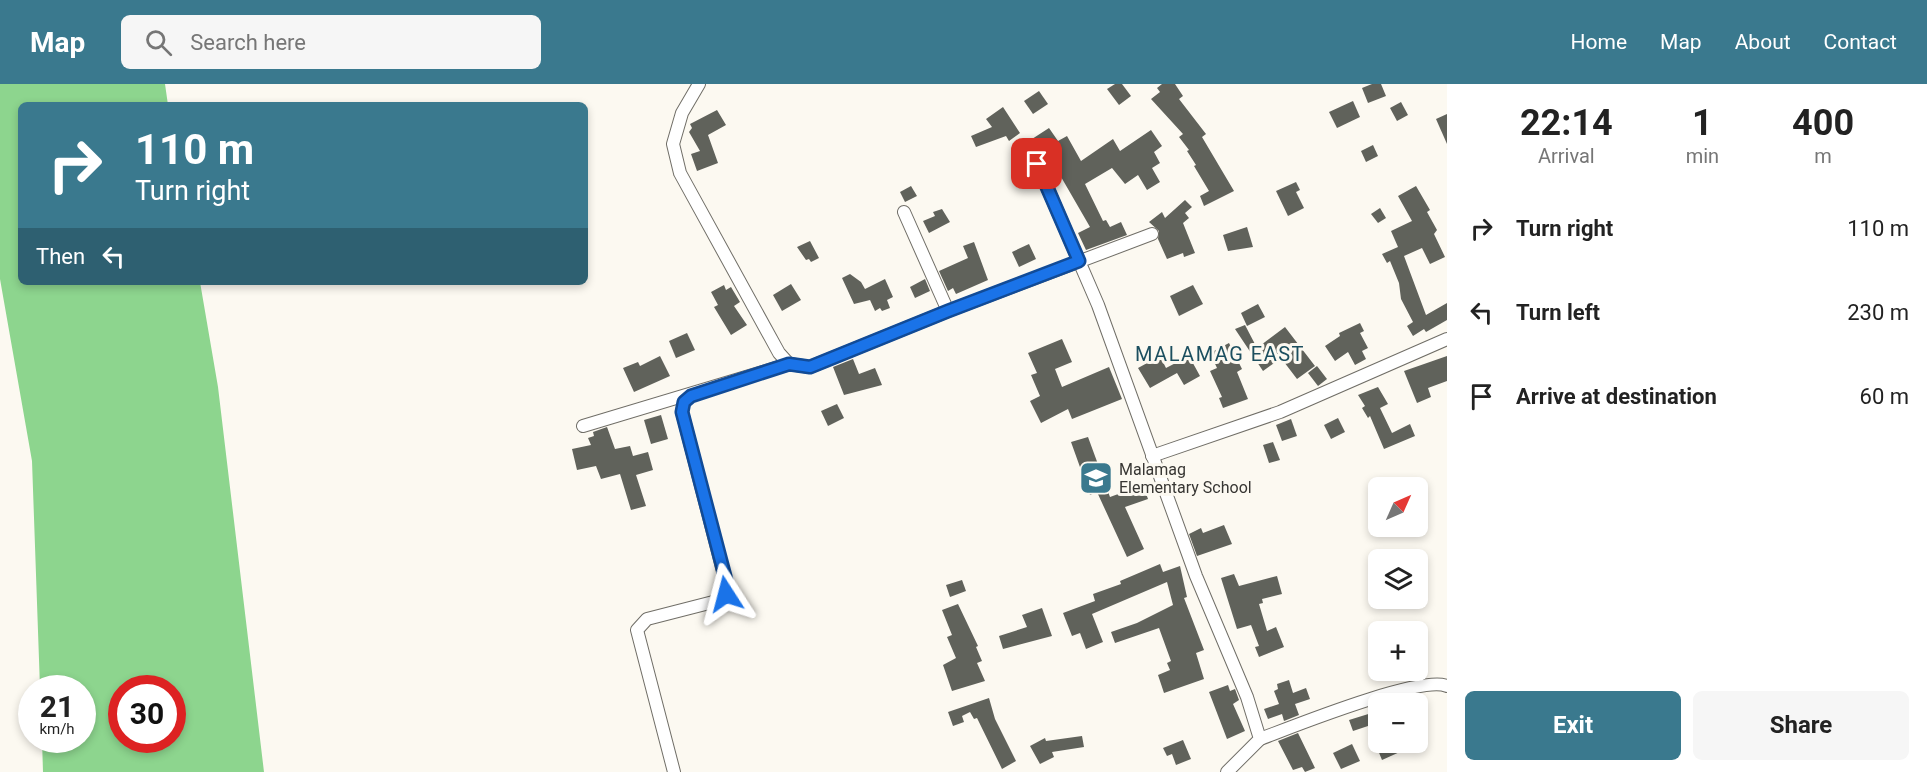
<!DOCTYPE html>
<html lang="en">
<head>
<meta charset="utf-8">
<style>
	:root { --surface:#fff; --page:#f6f6f6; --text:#222; --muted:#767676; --accent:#3a798e }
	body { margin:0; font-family:Roboto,sans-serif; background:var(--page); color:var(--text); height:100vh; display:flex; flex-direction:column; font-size:22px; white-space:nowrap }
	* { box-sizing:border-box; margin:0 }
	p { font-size:20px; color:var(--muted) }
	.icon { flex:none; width:33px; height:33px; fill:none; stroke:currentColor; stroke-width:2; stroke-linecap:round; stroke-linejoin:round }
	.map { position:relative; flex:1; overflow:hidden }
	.side { display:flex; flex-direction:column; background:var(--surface); width:480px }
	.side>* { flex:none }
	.guide { position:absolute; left:18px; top:18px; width:570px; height:183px; border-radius:9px; box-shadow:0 3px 9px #0003; background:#3a798e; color:#fff; overflow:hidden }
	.needle { width:39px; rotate:45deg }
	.tools { position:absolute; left:1368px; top:393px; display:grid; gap:12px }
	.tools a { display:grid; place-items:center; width:60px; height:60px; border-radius:9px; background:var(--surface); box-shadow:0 3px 9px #0003; font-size:30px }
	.speed { position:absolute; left:18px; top:591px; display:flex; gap:12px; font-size:30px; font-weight:700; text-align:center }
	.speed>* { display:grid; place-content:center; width:78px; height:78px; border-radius:50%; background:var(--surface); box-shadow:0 3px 9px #0003; line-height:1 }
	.speed small { font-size:15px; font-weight:400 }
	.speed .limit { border:9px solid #d22; background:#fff; color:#111 }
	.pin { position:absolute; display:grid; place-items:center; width:51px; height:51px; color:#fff; margin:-26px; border-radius:12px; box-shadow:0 3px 9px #0006 }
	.me { position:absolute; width:66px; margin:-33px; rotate:351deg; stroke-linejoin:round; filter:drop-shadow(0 0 4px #0008) }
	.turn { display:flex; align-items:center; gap:21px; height:126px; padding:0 18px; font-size:27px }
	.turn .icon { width:78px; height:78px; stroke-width:2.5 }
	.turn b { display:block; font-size:42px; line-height:51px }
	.then { display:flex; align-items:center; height:57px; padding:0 18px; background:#0003; gap:12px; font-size:22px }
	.eta { display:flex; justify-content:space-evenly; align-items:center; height:102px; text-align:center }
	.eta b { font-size:36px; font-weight:700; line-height:42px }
	.action { display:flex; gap:12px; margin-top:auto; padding:12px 18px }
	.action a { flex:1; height:69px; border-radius:9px; background:var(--accent); color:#fff; font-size:24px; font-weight:700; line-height:69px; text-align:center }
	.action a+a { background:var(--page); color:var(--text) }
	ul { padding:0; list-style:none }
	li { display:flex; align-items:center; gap:18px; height:84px; padding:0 18px }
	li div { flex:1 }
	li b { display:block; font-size:22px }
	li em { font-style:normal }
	header { display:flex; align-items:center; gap:36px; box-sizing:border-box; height:84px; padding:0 30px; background:var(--accent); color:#fff }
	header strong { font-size:28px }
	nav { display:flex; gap:33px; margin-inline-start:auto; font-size:21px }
	.search { width:420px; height:54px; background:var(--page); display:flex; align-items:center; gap:15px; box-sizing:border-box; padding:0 21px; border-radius:9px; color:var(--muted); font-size:22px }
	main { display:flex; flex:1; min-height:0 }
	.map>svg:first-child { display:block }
	.water { fill:#8dd58e; fill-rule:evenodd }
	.building { fill:#60625b }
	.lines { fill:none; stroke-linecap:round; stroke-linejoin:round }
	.street-casing { stroke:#706e67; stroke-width:14 }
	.street { stroke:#fff; stroke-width:12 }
	.route-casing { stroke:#114b97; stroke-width:15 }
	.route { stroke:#1a73e8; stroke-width:10 }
	.labels { text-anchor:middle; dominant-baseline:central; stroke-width:6; stroke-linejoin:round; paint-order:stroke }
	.poi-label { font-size:16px; fill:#373633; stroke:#fcf9f1; text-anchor:start }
	.quarter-label { font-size:20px; letter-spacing:1.5px; fill:#1c4f5f; stroke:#fcf9f1 }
</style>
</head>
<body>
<header>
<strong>Map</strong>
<div class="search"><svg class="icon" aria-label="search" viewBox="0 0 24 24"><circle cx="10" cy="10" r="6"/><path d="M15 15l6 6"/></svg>Search here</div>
<nav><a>Home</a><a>Map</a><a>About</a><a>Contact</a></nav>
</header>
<main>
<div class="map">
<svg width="1447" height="688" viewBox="0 0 1447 688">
	<rect width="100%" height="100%" fill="#fcf9f1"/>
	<!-- water -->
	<path class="water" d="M0,0H165L168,21H21V198H200L218,303L264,688H43L42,656H82V604H40L32,377L0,195ZM122,604H172V656H122Z"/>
	<!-- building -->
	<g class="building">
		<polygon points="1115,0 1122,0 1131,12 1119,21 1107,5"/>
		<polygon points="1162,0 1175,0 1183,12 1179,15 1206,50 1202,53 1234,107 1204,122 1200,112 1209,107 1194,82 1196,81 1187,67 1189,66 1179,53 1183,50 1151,15 1160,8 1157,4"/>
		<polygon points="1372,0 1381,0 1386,12 1368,19 1362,4"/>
		<polygon points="1039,7 1048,20 1033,30 1024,17"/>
		<polygon points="1353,17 1360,33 1337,44 1329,28"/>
		<polygon points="1401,18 1408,31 1397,37 1390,24"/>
		<polygon points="1003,23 1020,49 1009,57 1006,52 976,63 971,52 992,43 986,35"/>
		<polygon points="717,26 726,41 708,51 718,79 697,87 691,70 700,67 689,48 692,44 690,40"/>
		<polygon points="1447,30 1447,60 1436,35"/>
		<polygon points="1049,44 1058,57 1067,52 1081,77 1113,55 1120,67 1151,46 1162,62 1154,68 1160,79 1152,84 1160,98 1147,106 1138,91 1125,100 1112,84 1085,100 1103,137 1106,136 1110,143 1121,138 1127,151 1086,166 1078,149 1090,143 1053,79 1049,81 1032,55"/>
		<polygon points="1373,61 1378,72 1366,78 1361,67"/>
		<polygon points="1296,98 1300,106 1296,108 1304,124 1288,132 1276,107"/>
		<polygon points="911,102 917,112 905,118 900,108"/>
		<polygon points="1416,102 1430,126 1427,128 1437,146 1434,150 1445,173 1430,180 1422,164 1404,172 1426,231 1447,219 1447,236 1426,248 1424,245 1413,252 1407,242 1413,238 1401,215 1399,199 1390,177 1387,179 1382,170 1398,163 1391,147 1412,137 1398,112"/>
		<polygon points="1185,116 1192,123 1185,129 1189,134 1183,139 1195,169 1184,173 1183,169 1167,175 1158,155 1159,147 1149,138 1162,128 1165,134"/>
		<polygon points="1380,124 1386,134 1378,139 1371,130"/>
		<polygon points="942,125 950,138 929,149 923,137 935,132 933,128"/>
		<polygon points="1247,143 1253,163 1228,167 1223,151"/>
		<polygon points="810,157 819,174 811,178 809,175 806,176 797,163"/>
		<polygon points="974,158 988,196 956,210 953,204 948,207 939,187 968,174 963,162"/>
		<polygon points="1029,160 1036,175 1019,183 1012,168"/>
		<polygon points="850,190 861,198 865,205 885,195 893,213 887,216 890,224 882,227 880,224 875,227 870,216 854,220 842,194"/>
		<polygon points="925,195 930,207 915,214 910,203"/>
		<polygon points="791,200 801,216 782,227 773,211"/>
		<polygon points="724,201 726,206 731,203 740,218 734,222 747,241 731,251 714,223 718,221 711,208"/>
		<polygon points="1193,201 1203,220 1179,232 1170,212"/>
		<polygon points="1258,220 1265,233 1247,242 1241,229"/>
		<polygon points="1360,239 1364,247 1360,249 1368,264 1362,267 1366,275 1355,281 1348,268 1335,277 1325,262 1340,252 1339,249"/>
		<polygon points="1245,241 1257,264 1285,243 1315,282 1297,295 1281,274 1263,287 1235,245"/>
		<polygon points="687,249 695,266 676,274 669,257"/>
		<polygon points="1062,255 1072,278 1055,285 1062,303 1109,283 1122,315 1072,335 1068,325 1041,339 1030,317 1040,312 1031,291 1037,289 1028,269"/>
		<polygon points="1229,259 1242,285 1237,288 1248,315 1223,324 1219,314 1222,313 1210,287 1217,284 1210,269"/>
		<polygon points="660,272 670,292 634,308 623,284 638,278 640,282"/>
		<polygon points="1160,272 1166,284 1189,272 1200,292 1184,301 1177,289 1150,304 1138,284"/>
		<polygon points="1447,272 1447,297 1428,304 1431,313 1417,319 1404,287"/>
		<polygon points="853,275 859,290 875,284 882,301 844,311 833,283"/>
		<polygon points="1317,282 1327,295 1318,302 1308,289"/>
		<polygon points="1378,303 1388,320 1380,324 1392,349 1410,340 1415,352 1384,365 1370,332 1368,334 1362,324 1365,322 1358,311"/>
		<polygon points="837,320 844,334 828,342 821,327"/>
		<polygon points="661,331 668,355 651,360 644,336"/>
		<polygon points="1338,334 1345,348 1331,355 1324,341"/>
		<polygon points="1291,335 1297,352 1282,357 1276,341"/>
		<polygon points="607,343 615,365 630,362 633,372 648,368 653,386 636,391 646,422 631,426 620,390 601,395 596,382 577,386 572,365 591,361 588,354 594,352 593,348"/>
		<polygon points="1088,353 1110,413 1143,401 1148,415 1125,423 1144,465 1127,473 1097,408 1090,411 1071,358"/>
		<polygon points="1273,358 1280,376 1269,379 1263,361"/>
		<polygon points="1224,441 1232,460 1197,472 1189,450 1201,444 1203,449"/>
		<polygon points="1160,480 1163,488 1180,482 1187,513 1184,514 1204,566 1196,569 1204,595 1164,609 1158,591 1170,586 1167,579 1171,577 1159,544 1115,559 1111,548 1137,539 1173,521 1167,498 1092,530 1103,558 1086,565 1080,549 1072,552 1063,529 1095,517 1093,510 1121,500 1120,497"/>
		<polygon points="1234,490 1239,502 1277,492 1282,510 1262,515 1263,519 1259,520 1267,547 1276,543 1284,563 1259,573 1255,563 1259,562 1251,541 1237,545 1221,494"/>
		<polygon points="962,496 966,507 950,513 946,501"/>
		<polygon points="958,520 978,562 976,563 982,577 977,579 985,597 952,607 943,581 956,574 947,553 952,551 942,526"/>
		<polygon points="1042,524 1052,552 1003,565 999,552 1027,543 1022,531"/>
		<polygon points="1289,596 1293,609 1306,604 1310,615 1295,620 1299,631 1284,637 1282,630 1268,635 1264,625 1279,620 1274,607 1278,605 1277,600"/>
		<polygon points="1228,601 1230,607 1235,605 1239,616 1233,620 1245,647 1227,655 1209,608"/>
		<polygon points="989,614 995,635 1016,677 1002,685 977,634 974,635 970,628 962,632 964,638 953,642 948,628"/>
		<polygon points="1378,627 1378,658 1399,658 1402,667 1382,676 1368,642 1353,647 1349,636"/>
		<polygon points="1298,649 1315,684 1305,688 1302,683 1293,686 1278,657"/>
		<polygon points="1082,652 1084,663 1052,668 1054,673 1040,680 1030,662 1045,654 1046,657"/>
		<polygon points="1183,656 1191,675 1176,681 1172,670 1167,672 1163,664"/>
		<polygon points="1352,660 1360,677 1341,685 1333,669"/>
	</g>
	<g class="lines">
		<defs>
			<g id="street">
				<polyline points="699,0 682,29 673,60 680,89 779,269 789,280 810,283 948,227 1152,150"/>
				<polyline points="1037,80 1098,221 1196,492 1247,613 1260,655 1227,688"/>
				<polyline points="904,128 948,227"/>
				<polyline points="583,342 789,280"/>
				<polyline points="1152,372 1280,328 1447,255"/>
				<path d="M1260,655C1292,643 1420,591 1447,602"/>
				<polyline points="674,688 637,546 647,535 721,516 727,503 682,328 684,318 691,312"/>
			</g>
		</defs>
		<!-- street casing -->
		<use href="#street" class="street-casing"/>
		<!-- street -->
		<use href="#street" class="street"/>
	</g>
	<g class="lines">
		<defs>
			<polyline id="route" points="726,510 726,496 682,328 684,318 691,312 789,280 810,283 948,227 1079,177 1037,80"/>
		</defs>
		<!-- route casing -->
		<use href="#route" class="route-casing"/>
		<!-- route -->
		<use href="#route" class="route"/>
	</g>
	<!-- icons -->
	<defs>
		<symbol id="school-square" viewBox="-11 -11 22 22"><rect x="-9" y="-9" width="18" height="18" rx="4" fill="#3a798e" stroke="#fcf9f1"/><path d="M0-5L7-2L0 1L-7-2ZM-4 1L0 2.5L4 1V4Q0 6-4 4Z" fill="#fff"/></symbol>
	</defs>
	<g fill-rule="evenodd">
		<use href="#school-square" x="1077" y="375" width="38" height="38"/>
	</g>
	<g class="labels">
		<!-- poi labels -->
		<g class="poi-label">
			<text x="1119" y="385">Malamag<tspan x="1119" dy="18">Elementary School</tspan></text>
		</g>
		<!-- quarter labels -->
		<g class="quarter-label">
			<text x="1220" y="270">MALAMAG EAST</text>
		</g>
	</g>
</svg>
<div class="tools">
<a><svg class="needle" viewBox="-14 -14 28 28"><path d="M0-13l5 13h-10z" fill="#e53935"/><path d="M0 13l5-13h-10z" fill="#767676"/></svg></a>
<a><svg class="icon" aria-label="layers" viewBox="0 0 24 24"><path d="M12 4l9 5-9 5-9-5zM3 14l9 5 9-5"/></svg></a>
<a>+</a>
<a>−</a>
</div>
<div class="speed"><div>21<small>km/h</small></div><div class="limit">30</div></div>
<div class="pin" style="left:1037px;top:80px;background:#d93025"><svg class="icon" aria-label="arrive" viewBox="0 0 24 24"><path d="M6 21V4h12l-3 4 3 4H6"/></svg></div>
<svg class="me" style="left:726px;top:510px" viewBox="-20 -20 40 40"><path d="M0-17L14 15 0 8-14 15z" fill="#1a73e8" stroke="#fff" stroke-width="4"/></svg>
<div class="guide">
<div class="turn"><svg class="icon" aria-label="right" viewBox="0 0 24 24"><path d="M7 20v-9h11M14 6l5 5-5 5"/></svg><div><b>110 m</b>Turn right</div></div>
<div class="then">Then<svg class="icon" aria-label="left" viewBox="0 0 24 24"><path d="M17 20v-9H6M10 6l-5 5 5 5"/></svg></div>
</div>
</div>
<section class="side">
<div class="eta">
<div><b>22:14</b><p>Arrival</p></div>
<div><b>1</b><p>min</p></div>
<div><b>400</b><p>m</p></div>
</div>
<ul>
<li><svg class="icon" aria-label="right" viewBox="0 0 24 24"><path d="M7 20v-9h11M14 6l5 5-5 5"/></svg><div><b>Turn right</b></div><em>110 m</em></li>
<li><svg class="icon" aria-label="left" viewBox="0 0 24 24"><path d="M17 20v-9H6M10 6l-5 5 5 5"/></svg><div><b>Turn left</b></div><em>230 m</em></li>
<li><svg class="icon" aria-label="arrive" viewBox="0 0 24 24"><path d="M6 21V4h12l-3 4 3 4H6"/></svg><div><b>Arrive at destination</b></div><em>60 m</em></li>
</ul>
<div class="action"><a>Exit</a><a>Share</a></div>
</section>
</main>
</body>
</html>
